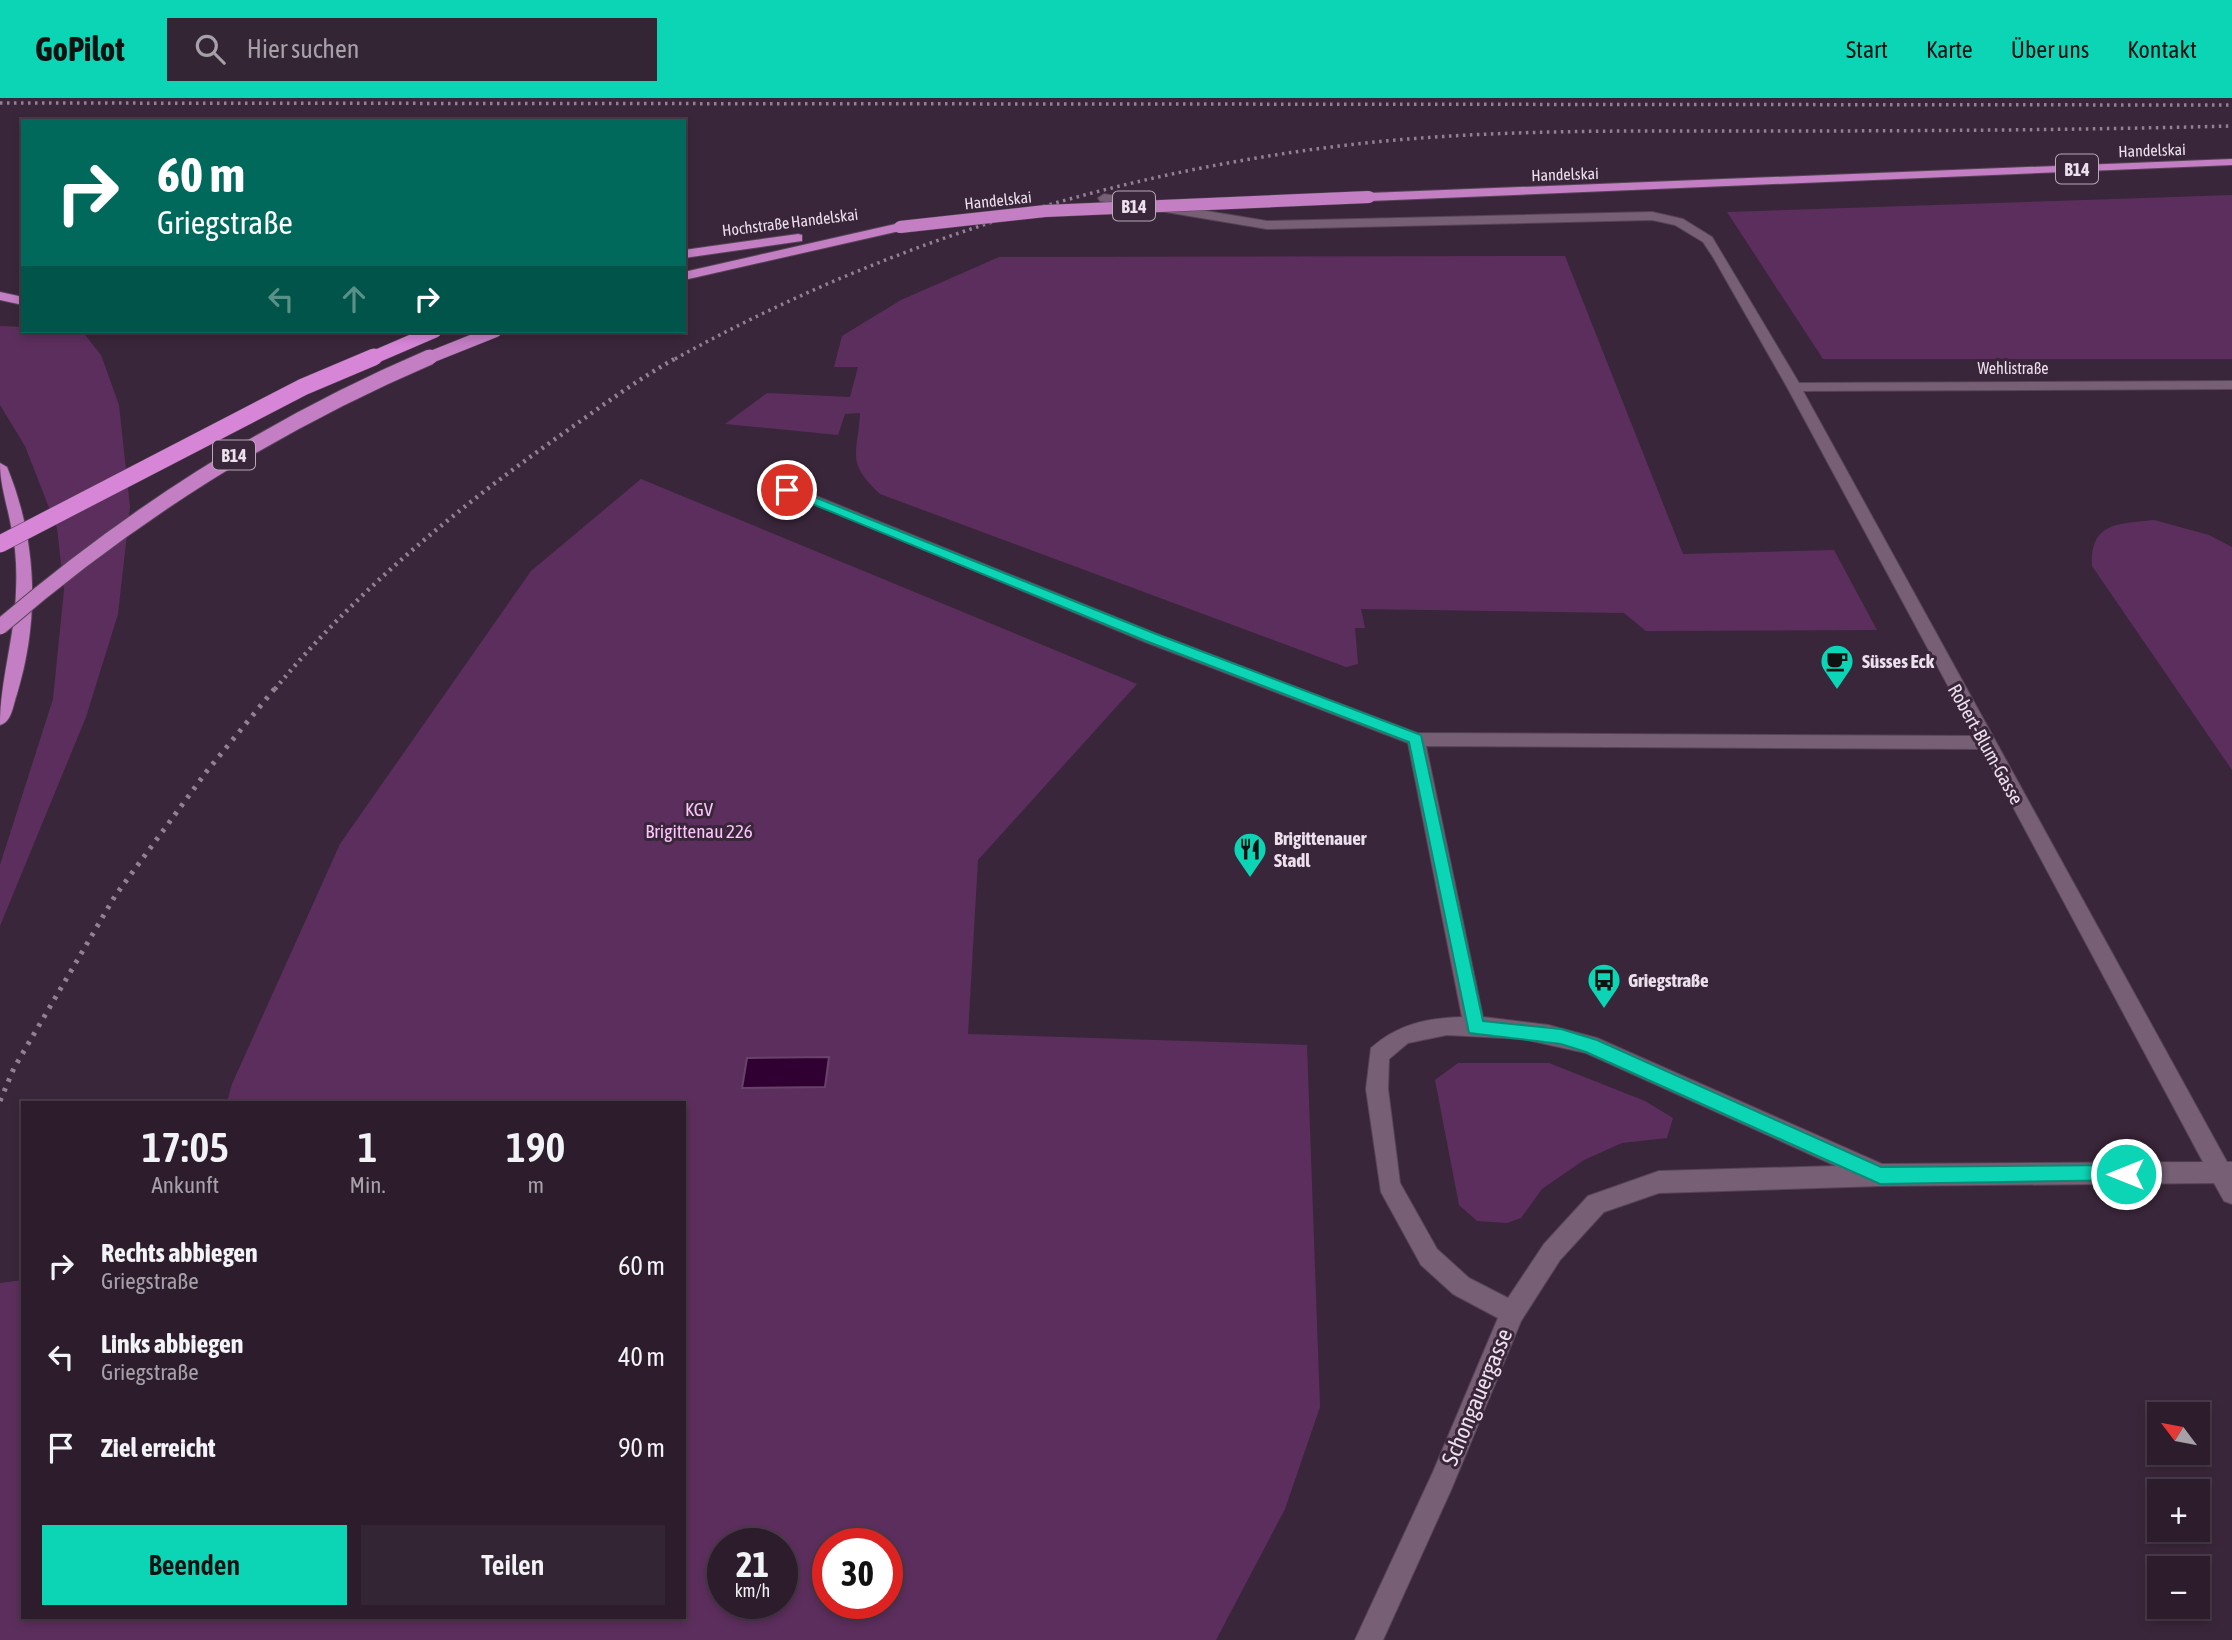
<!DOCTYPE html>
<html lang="de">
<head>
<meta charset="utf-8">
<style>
	:root { --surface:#2c1c2c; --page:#342534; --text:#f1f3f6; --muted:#a6a1a9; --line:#483a48; --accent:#0cd5b5 }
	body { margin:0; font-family:"Asap Condensed",sans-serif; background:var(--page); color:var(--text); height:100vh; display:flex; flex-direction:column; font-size:26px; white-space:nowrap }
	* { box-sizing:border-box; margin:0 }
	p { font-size:23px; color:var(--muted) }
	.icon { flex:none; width:38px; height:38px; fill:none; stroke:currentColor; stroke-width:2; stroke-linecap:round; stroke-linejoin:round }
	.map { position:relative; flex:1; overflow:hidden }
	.details { position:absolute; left:21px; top:1003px; width:665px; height:518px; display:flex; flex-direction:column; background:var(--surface); border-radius:0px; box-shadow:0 4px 10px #0003,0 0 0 2px var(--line) }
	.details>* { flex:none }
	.hud { position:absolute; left:21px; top:21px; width:665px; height:214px; border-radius:0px; box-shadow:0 4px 10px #0003,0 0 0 2px var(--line); background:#00695c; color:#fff; overflow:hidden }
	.needle { width:46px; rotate:302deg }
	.controls { position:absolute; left:2147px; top:1304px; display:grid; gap:14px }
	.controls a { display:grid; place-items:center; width:63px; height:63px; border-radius:0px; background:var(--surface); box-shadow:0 4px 10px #0003,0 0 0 2px var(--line); font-size:35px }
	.speed { position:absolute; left:707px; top:1430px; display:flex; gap:14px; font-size:35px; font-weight:700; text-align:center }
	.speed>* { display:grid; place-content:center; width:91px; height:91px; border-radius:50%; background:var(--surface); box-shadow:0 4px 10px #0003,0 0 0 2px var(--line); line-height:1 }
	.speed small { font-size:18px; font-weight:400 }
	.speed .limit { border:10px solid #d22; background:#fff; color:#111 }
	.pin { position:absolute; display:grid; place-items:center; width:60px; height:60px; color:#fff; margin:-30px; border:4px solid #fff; border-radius:50%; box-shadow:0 2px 7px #0007 }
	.me { position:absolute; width:77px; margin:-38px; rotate:270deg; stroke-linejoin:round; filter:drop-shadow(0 0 5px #0008) }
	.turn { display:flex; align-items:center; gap:24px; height:147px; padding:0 21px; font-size:32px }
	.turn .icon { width:91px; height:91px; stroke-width:2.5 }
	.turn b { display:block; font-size:49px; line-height:60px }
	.lanes { display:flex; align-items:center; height:66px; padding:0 21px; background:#0003; justify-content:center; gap:35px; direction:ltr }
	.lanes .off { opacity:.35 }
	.eta { display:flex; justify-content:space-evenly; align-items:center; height:119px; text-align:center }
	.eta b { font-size:42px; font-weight:600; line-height:49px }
	.button { display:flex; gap:14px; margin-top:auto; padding:14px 21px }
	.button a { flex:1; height:80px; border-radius:0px; background:var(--accent); color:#111; font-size:28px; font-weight:600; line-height:80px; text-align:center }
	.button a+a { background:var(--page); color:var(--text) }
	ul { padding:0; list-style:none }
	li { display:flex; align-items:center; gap:21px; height:91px; padding:0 21px }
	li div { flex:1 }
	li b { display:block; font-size:26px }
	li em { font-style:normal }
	header { display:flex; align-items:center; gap:42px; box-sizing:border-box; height:98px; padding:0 35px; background:var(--accent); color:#111 }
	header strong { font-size:33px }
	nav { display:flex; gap:38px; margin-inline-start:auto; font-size:24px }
	.search { width:490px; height:63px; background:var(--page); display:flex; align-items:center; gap:18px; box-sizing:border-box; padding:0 24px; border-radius:0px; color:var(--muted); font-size:26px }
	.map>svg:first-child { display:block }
	.green { fill:#5c2e5d; fill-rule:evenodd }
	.water { fill:#2f0031; stroke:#684369; stroke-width:2 }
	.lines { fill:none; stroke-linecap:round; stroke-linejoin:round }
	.service-casing { stroke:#564556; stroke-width:2 }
	.minor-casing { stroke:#564556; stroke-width:2 }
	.trunk-casing { stroke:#564556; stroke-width:2 }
	.service { fill:#775f76; fill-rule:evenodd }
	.minor { fill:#775f76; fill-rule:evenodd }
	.trunk { fill:#c37ec4; fill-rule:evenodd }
	.rail-far2 { stroke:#918191; stroke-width:3.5; stroke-dasharray:2.5 4.5; stroke-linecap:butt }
	.rail-far1 { stroke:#918191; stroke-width:4.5; stroke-dasharray:2.5 5; stroke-linecap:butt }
	.rail { stroke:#918191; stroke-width:5; stroke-dasharray:3.5 7; stroke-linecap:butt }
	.trunk-bridge-far1-casing { stroke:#564556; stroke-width:13; stroke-linecap:butt }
	.trunk-bridge-casing { stroke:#564556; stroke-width:17; stroke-linecap:butt }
	.motorway-bridge-far1-casing { stroke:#564556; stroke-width:14; stroke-linecap:butt }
	.motorway-bridge-casing { stroke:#564556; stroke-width:18; stroke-linecap:butt }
	.trunk-bridge-far1 { stroke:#c37ec4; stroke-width:12 }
	.trunk-bridge { stroke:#c37ec4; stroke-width:15 }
	.motorway-bridge-far1 { stroke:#d685d7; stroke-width:13 }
	.motorway-bridge { stroke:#d685d7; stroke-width:17 }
	.route { fill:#0cd5b5; stroke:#088a76; stroke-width:2 }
	.labels { text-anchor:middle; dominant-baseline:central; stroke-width:6; stroke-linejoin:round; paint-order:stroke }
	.far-street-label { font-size:16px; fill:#ede0ed; stroke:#3a263a }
	.shield { fill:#3a263a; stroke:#b7a8b7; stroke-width:2 }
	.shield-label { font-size:18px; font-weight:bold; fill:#ede0ed }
	.poi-label { font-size:19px; font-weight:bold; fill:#ede0ed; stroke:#3a263a; text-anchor:start }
	.street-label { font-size:19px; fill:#ede0ed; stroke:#3a263a }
	.park-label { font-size:19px; fill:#fcc5fb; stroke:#3a263a }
	.near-street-label { font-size:23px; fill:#ede0ed; stroke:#3a263a }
</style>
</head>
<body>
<header>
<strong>GoPilot</strong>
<div class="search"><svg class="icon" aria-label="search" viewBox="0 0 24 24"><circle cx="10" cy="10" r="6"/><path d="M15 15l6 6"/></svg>Hier suchen</div>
<nav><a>Start</a><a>Karte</a><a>Über uns</a><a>Kontakt</a></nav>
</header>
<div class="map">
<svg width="2232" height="1542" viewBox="0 0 2232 1542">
	<rect width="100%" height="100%" fill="#3a263a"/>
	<!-- green -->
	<g class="green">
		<polygon points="2232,97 2232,261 1823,261 1727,114"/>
		<path d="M1565,158L1683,456L1834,452L1877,532L1646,533L1624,515L1361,511L1365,530H1355L1358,566L1346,569L880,396C845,363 858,357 860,315L845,316L838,337L725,326L767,295L850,299L858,269H834L842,238L901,202L999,159Z"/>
		<polygon points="0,228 23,229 23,233 82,233 101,257 119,307 130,409 118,516 86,619 0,828 0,767 53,601 64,492 57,430 25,348 0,307"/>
		<path d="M641,381L1137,586L978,762L968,936L1307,947L1320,1309L1285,1411L1216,1542H0V1185L23,1182V1519H684V1004H227L232,986L340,746L531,473ZM723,1446H782V1505H723ZM828,1446H887V1505H828Z"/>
		<path d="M2154,422L2209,437L2232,449V672L2092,468C2090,424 2118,426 2154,422Z"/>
		<polygon points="1458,965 1549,965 1645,1003 1673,1020 1667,1040 1622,1045 1584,1062 1542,1091 1521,1120 1507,1125 1477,1123 1459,1107 1435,982"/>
	</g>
	<!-- water -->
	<polygon class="water" points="829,959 825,989 742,990 747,960"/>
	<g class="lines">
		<defs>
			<polygon id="service" points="1104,96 1267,123 1273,127 1267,131 1100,103 1098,100"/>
			<path id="minor" d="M1652,114L1683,121L1712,139L1799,285L2232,283V291L1803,293L2227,1064H2232V1106L2224,1103L2214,1085L1880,1088L1659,1095L1604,1114L1560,1162L1521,1223L1451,1392L1383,1542H1355L1433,1374L1498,1220L1453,1196L1421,1167L1381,1094L1366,991L1371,950C1398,926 1427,920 1462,919L1408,645L1145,544L767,386L774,381L779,383L1157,536L1417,635L1975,638L1787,289L1713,159L1703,144L1675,127L1652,122L1267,131L1261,127L1267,123ZM1426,648L1982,651L2203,1064L1882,1066L1597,940L1548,927L1483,919ZM1447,937L1523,941L1586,955L1836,1068L1659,1073L1588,1098L1544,1146L1508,1200L1469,1180L1437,1151L1400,1085L1388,991L1389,961L1408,945Z"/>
			<g id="trunk">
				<polygon points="2232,61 2232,67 1369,103 1363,99 1369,95"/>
				<polygon points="900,125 906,129 904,132 684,182 684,174"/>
				<polygon points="798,136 802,137 802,143 684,160 684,152"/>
				<polygon points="0,194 23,199 23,207 0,202"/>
				<path d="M0,365L7,369C37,442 40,521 17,596C13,607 12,624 0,627C0,582 15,539 16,493C17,472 16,449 11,428C7,406 0,387 0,365Z"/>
			</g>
		</defs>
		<!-- service casing -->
		<use href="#service" class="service-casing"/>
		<!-- minor casing -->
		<use href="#minor" class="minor-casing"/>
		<!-- trunk casing -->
		<use href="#trunk" class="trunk-casing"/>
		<!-- service -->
		<use href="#service" class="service"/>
		<!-- minor -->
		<use href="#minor" class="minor"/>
		<!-- trunk -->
		<use href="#trunk" class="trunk"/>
		<!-- rail-far2 -->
		<g class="rail-far2">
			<polyline points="0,5 2232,7"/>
			<path d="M675,261C889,142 1131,69 1375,44C1505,31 1637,33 1767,33C1922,33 2077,32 2232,28"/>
		</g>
		<!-- rail-far1 -->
		<path class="rail-far1" d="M275,591C355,494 456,411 558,339C598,311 636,282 678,259"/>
		<!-- rail -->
		<polyline class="rail" points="0,1003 14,970 115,798 207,673 276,589"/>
		<defs>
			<g id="trunk-bridge-far1">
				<polyline points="900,129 1045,113 1369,99"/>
				<polyline points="426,261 496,233"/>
			</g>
			<path id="trunk-bridge" d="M0,529C130,417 271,327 430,259"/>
			<polyline id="motorway-bridge-far1" points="370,261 435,233"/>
			<polyline id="motorway-bridge" points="0,446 303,289 374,259"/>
		</defs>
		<!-- trunk-bridge-far1 casing -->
		<use href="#trunk-bridge-far1" class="trunk-bridge-far1-casing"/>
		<!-- trunk-bridge casing -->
		<use href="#trunk-bridge" class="trunk-bridge-casing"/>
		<!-- motorway-bridge-far1 casing -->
		<use href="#motorway-bridge-far1" class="motorway-bridge-far1-casing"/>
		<!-- motorway-bridge casing -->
		<use href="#motorway-bridge" class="motorway-bridge-casing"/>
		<!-- trunk-bridge-far1 -->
		<use href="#trunk-bridge-far1" class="trunk-bridge-far1"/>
		<!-- trunk-bridge -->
		<use href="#trunk-bridge" class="trunk-bridge"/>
		<!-- motorway-bridge-far1 -->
		<use href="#motorway-bridge-far1" class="motorway-bridge-far1"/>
		<!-- motorway-bridge -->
		<use href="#motorway-bridge" class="motorway-bridge"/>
	</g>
	<!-- route -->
	<polygon class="route" points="787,388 1156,536 1421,637 1483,923 1561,931 1597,942 1881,1069 2126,1067 2133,1070 2136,1076 2133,1082 1880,1086 1586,954 1561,946 1469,935 1409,644 1146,543 783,394 783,389"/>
	<!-- icons -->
	<defs>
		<symbol id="cafe-pin" viewBox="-11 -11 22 30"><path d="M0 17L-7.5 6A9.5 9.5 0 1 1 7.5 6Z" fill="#0cd5b5" stroke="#3a263a"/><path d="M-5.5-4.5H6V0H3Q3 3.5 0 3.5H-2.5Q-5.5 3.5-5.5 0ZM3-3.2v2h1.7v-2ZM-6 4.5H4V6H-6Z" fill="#111"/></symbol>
		<symbol id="restaurant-pin" viewBox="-11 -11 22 30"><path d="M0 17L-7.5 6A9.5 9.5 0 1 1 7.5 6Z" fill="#0cd5b5" stroke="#3a263a"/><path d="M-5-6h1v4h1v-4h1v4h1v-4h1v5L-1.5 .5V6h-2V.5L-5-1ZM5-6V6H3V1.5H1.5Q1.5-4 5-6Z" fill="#111"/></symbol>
		<symbol id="bus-pin" viewBox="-11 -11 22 30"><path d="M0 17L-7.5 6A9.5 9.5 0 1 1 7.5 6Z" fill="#0cd5b5" stroke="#3a263a"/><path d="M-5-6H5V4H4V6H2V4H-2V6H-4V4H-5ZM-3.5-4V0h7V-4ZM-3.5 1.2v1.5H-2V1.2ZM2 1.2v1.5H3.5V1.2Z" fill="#111"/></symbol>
	</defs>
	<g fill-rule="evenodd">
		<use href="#cafe-pin" x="1818" y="544" width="38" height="52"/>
		<use href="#restaurant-pin" x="1231" y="732" width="38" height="52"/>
		<use href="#bus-pin" x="1585" y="863" width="38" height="52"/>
	</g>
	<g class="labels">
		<!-- far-street labels -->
		<g class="far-street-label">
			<text transform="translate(2152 52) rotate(-2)">Handelskai</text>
			<text transform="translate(1565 76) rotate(-2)">Handelskai</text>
			<text transform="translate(998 102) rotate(-6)">Handelskai</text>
			<text transform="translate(790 124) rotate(-7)">Hochstraße Handelskai</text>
			<text x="2013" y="270">Wehlistraße</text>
		</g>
		<!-- shield labels -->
		<g class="shield">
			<rect x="2056" y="56.5" width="42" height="29" rx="5"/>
			<rect x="1113" y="93.5" width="42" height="29" rx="5"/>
			<rect x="213" y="342.5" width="42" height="29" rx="5"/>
		</g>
		<g class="shield-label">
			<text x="2077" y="71">B14</text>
			<text x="1134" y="108">B14</text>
			<text x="234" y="357">B14</text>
		</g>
		<!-- poi labels -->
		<g class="poi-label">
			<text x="1862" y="563">Süsses Eck</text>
			<text x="1274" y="740">Brigittenauer<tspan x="1274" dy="22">Stadl</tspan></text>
			<text x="1628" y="882">Griegstraße</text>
		</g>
		<!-- street labels -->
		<g class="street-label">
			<text transform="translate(1986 646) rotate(61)">Robert-Blum-Gasse</text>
		</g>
		<!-- park labels -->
		<g class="park-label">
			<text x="699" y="711">KGV<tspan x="699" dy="22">Brigittenau 226</tspan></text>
		</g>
		<!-- near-street labels -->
		<g class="near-street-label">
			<text transform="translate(1477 1299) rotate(-67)">Schongauergasse</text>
		</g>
	</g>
</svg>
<div class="controls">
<a><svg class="needle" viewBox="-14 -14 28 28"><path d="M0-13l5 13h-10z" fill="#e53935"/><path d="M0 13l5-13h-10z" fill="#a6a1a9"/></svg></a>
<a>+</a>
<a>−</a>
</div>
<div class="speed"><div>21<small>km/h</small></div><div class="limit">30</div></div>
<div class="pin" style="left:787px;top:392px;background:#d93025"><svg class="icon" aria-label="arrive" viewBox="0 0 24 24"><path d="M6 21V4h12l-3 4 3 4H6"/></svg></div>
<svg class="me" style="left:2126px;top:1076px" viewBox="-20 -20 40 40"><circle r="17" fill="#0cd5b5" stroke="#fff" stroke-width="3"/><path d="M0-11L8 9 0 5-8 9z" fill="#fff"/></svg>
<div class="hud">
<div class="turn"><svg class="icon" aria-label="right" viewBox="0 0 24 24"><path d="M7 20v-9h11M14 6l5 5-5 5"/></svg><div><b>60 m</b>Griegstraße</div></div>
<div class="lanes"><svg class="icon off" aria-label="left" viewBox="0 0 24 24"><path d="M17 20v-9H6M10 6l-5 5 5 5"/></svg><svg class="icon off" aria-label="ahead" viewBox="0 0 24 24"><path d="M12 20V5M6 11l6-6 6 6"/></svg><svg class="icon" aria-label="right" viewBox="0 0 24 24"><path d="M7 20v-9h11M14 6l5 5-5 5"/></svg></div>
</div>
<section class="details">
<div class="eta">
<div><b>17:05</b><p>Ankunft</p></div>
<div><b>1</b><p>Min.</p></div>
<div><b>190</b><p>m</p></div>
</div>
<ul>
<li><svg class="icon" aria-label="right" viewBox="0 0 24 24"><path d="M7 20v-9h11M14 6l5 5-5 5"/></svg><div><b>Rechts abbiegen</b><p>Griegstraße</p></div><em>60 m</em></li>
<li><svg class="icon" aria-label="left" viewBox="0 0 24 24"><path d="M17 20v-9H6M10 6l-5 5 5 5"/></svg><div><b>Links abbiegen</b><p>Griegstraße</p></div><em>40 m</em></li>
<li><svg class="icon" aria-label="arrive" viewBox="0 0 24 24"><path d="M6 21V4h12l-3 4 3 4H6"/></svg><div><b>Ziel erreicht</b></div><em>90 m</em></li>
</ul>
<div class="button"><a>Beenden</a><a>Teilen</a></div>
</section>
</div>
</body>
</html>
